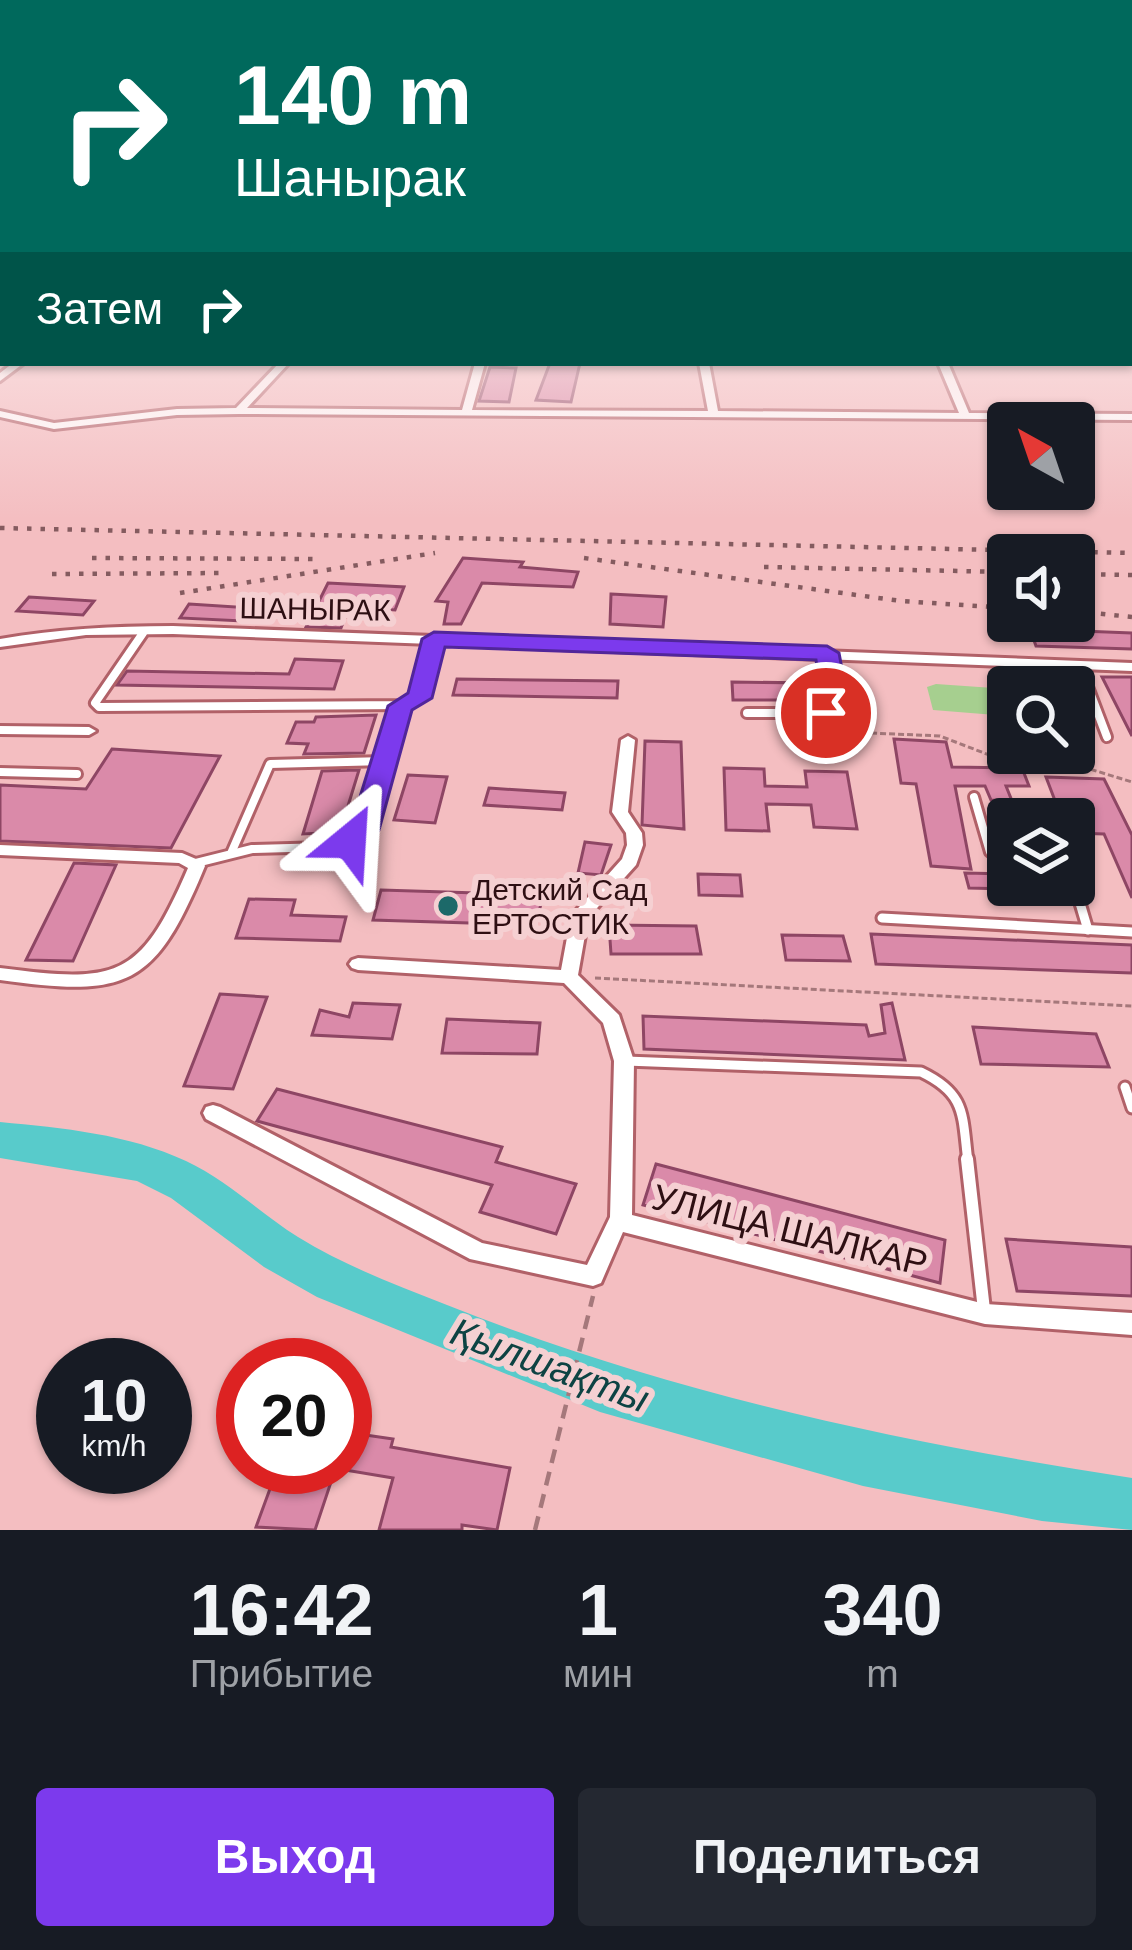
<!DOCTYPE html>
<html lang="ru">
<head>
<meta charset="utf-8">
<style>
	:root { --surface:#171b24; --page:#242831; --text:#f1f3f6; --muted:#9ea1a6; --accent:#7c3aed }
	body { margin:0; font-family:Helvetica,sans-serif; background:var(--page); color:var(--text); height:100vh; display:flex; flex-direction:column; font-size:45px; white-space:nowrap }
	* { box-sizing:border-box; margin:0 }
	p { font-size:39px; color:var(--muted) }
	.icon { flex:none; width:66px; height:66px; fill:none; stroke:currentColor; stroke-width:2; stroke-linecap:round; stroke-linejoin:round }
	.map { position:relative; height:1530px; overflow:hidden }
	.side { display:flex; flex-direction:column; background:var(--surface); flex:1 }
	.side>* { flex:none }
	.guide { position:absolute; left:0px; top:0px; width:1134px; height:366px; box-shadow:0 3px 9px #0004; background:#00695c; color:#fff; overflow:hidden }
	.needle { width:78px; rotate:320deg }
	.buttons { position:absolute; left:987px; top:402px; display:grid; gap:24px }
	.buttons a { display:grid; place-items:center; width:108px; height:108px; border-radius:12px; background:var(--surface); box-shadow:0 3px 9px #0004; font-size:60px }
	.speed { position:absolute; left:36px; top:1338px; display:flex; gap:24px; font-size:60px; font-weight:700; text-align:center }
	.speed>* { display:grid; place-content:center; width:156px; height:156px; border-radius:50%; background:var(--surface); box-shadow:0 3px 9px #0004; line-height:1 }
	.speed small { font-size:30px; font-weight:400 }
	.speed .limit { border:18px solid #d22; background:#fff; color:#111 }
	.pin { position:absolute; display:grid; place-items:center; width:102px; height:102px; color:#fff; margin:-51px; border:6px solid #fff; border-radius:50%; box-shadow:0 3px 12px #0007 }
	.me { position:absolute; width:132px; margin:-66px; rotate:27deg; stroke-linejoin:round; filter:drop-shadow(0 0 9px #0008) }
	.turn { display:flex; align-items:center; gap:42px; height:252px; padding:0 36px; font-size:54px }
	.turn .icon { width:156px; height:156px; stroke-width:2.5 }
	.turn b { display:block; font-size:84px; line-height:102px }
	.then { display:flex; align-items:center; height:114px; padding:0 36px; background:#0003; gap:24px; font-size:45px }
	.eta { display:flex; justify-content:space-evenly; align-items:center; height:204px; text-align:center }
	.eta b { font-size:72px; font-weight:700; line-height:84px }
	.primary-button { display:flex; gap:24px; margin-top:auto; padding:24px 36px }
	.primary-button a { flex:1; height:138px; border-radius:12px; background:var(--accent); color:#fff; font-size:48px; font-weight:700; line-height:138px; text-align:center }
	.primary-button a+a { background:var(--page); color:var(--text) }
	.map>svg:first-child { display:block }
	.green { fill:#a6cf8f }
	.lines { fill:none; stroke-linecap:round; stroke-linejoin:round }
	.river { fill:#58cbcb; fill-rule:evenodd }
	.building { fill:#da8aa9; stroke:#8e4664; stroke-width:3 }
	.service-far3-casing { stroke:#b16168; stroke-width:10 }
	.service-far2-casing { stroke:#b16168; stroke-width:14 }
	.service-far1-casing { stroke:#b16168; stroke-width:15 }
	.service-casing { stroke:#b16168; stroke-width:18 }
	.minor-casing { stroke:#b16168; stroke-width:6 }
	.path-far1 { stroke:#a5787b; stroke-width:3; stroke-dasharray:6 3; stroke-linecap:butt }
	.path { stroke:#a5787b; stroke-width:4.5; stroke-dasharray:14 9; stroke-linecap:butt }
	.service-far3 { stroke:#fff; stroke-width:6 }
	.service-far2 { stroke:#fff; stroke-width:8 }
	.service-far1 { stroke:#fff; stroke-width:9 }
	.service { stroke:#fff; stroke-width:12 }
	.minor { fill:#fff; fill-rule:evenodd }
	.rail { stroke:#845b5f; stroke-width:4.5; stroke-dasharray:4.5 9; stroke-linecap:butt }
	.route { fill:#7c3aed; stroke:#51269a; stroke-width:3 }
	.poi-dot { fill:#1c6969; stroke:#f5d0d2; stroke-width:4.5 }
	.labels { text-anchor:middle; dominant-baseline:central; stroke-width:12; stroke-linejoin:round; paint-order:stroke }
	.street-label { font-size:30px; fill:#2e0f13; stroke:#f5d0d2 }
	.poi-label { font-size:30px; fill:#2e0f13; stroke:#f5d0d2; text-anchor:start }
	.near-street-label { font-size:36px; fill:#2e0f13; stroke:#f5d0d2 }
	.near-water-label { font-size:39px; font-style:italic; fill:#0d4343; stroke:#f5d0d2 }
</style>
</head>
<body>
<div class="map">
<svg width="1132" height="1530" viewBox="0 0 1132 1530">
	<rect width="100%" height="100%" fill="#f4bec1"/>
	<!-- green -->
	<polygon class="green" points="936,684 1008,689 1008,716 933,710 927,687"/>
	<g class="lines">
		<!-- river -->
		<path class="river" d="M0,1122C63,1128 128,1134 186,1161C227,1180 260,1213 298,1237C345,1266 396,1285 447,1305C668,1393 898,1442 1132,1478V1530L1042,1521L863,1486L600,1412L317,1297L264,1267L171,1198L137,1181L0,1158Z"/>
	</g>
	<!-- building -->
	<g class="building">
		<polygon points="550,363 580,363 571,402 536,400"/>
		<polygon points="490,367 516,368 509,402 479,401"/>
		<polygon points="463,558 523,562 520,567 578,572 573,587 482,583 461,624 444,624 448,602 436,601"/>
		<polygon points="328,583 404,587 395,610 349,607 341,628 306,627"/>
		<polygon points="611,594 666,597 663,627 610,624"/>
		<polygon points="29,597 94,601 83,615 17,611"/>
		<polygon points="189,604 252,608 243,621 180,618"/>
		<polygon points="1030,629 1132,633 1132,649 1036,646"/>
		<polygon points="295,659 343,661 334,689 117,685 127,671 289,674"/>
		<polygon points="1102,677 1132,677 1132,736"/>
		<polygon points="457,679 618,681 617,698 453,695"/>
		<polygon points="732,682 812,683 814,700 733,700"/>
		<polygon points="376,715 364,753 304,754 308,744 287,743 296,722 314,722 316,717"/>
		<polygon points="894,739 946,742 952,767 1022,768 1029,786 1006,786 1012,801 991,800 985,786 955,786 971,869 931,866 916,784 901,783"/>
		<polygon points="645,741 681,742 684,829 642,825"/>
		<polygon points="112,749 220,756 171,848 0,841 0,785 86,789"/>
		<polygon points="724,768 764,769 765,786 807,787 805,771 847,772 857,829 814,827 811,805 766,804 769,831 726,830"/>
		<polygon points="359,770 340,832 303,834 322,771"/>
		<polygon points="408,775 447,777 435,823 394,820"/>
		<polygon points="1046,777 1104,779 1132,835 1132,898 1104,834 1074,833 1074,819 1062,819"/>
		<polygon points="489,788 565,793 562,810 484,805"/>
		<polygon points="585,842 611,845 601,875 578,873"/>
		<polygon points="74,863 116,865 73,961 26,960"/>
		<polygon points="965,873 1008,874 1008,889 969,888"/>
		<polygon points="698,874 740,875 742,896 699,895"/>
		<polygon points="381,890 543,895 536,925 373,920"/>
		<polygon points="249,899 295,900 291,915 346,917 340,941 236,938"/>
		<polygon points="609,925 696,926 701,954 611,954"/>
		<polygon points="871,934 1132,945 1132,973 876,964"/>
		<polygon points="782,935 843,936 850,961 786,960"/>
		<polygon points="220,994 267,997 233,1089 184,1086"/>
		<polygon points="353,1003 400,1005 392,1039 312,1035 320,1010 349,1017"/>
		<polygon points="892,1003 905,1060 644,1049 643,1016 866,1025 869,1036 885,1033 881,1005"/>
		<polygon points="447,1019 540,1023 537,1054 442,1053"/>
		<polygon points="973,1027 1096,1034 1109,1067 981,1064"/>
		<polygon points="277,1089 502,1147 496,1162 576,1184 556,1234 480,1212 492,1185 257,1121"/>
		<polygon points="656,1164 945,1240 940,1283 643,1205"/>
		<polygon points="1006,1239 1132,1247 1132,1296 1017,1291"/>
		<polygon points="345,1432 393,1439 391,1447 510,1468 497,1530 462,1525 462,1530 379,1530 393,1478 345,1470"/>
		<polygon points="278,1467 336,1467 315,1530 256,1527"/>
	</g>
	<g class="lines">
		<defs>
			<polyline id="service-far3" points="140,636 144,631"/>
			<g id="service-far2">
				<polyline points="143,633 95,703 99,707 407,705 420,698 434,639"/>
				<polyline points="1080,666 1107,737"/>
				<polyline points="747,713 827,713 835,701 827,654"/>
				<polyline points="0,772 77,774"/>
				<polyline points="974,797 990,852 1008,862"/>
				<polyline points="232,851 270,764 385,761"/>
				<polyline points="196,863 252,849 326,847 364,830 401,706"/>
			</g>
			<g id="service-far1">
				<polyline points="1074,883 1088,930"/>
				<polyline points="882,918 1132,932"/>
				<path d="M626,1061L921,1072C967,1094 962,1115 968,1162"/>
				<polyline points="1125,1087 1132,1108"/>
			</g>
			<polyline id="service" points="967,1159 984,1310"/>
			<g id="minor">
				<rect x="1131" y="322" width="1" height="6"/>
				<polygon points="13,363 24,363 0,381 0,373"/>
				<polygon points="279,363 289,363 247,408 462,410 475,363 485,363 472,410 708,411 699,363 709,363 718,411 959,413 938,363 948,363 969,413 1132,414 1132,420 239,414 177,415 54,429 0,417 0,411 54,423 177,409 236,408"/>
				<path d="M173,626L1132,663V671L173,634L86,635L0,647V639C58,629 114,626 173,626Z"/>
				<polygon points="0,726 89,727 96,731 89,735 0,734"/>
				<polygon points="628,736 635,740 628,812 642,833 643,845 636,865 588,918 578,975 619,1015 634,1061 632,1215 985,1304 1132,1313 1132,1335 985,1324 623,1232 601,1283 593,1286 470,1259 206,1119 203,1113 206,1107 213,1105 220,1107 482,1243 587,1265 610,1217 614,1061 603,1023 564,983 358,970 352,968 349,964 352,960 358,958 561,970 571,916 622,859 627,845 626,833 612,812 621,740"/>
				<path d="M0,845L182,853L203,862L205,866C155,987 128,998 0,980V968C117,983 140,980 188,868L179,863L0,855Z"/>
			</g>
		</defs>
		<!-- service-far3 casing -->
		<use href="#service-far3" class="service-far3-casing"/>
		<!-- service-far2 casing -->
		<use href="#service-far2" class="service-far2-casing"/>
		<!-- service-far1 casing -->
		<use href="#service-far1" class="service-far1-casing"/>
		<!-- service casing -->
		<use href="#service" class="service-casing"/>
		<!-- minor casing -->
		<use href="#minor" class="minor-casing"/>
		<!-- path-far1 -->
		<g class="path-far1">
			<polyline points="838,725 845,732 940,736 997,758 1067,762 1132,782"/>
			<polyline points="595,978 1132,1006"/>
		</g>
		<!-- path -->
		<polyline class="path" points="535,1530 593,1296"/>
		<!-- service-far3 -->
		<use href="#service-far3" class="service-far3"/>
		<!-- service-far2 -->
		<use href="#service-far2" class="service-far2"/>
		<!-- service-far1 -->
		<use href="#service-far1" class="service-far1"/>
		<!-- service -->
		<use href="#service" class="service"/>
		<!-- minor -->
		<use href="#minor" class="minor"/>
		<!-- rail -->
		<g class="rail">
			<polyline points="0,528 1132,553"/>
			<polyline points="92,558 314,559"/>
			<polyline points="584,558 901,601 1008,608"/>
			<polyline points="764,567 1008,572"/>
			<polyline points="52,574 225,573"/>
			<polyline points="1074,574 1132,575"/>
			<polyline points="180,593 435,553"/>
			<polyline points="1074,611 1132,617"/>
		</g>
	</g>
	<!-- sky -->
	<linearGradient id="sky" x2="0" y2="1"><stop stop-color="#6ebddc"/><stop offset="0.59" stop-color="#fae2e3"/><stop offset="1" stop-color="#fae2e3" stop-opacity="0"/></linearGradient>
	<rect width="1132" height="519" fill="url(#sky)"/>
	<!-- route -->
	<polygon class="route" points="434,632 827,646 839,653 848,701 836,718 817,718 814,713 822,701 816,660 445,647 432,698 412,710 379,830 361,847 340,847 336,841 351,826 388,706 408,693 422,639"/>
	<!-- markers -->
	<circle class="poi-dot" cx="448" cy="906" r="12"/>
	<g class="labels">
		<!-- street labels -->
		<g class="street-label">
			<text transform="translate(315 609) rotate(1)">ШАНЫРАК</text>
		</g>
		<!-- poi labels -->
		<g class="poi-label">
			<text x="472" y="889">Детский Сад<tspan x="472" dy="34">ЕРТОСТИК</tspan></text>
		</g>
		<!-- near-street labels -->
		<g class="near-street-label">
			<text transform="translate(790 1230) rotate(14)">УЛИЦА ШАЛКАР</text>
		</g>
		<!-- near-water labels -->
		<g class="near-water-label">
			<text transform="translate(550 1365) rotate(20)">Қылшақты</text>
		</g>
	</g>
</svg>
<div class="buttons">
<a><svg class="needle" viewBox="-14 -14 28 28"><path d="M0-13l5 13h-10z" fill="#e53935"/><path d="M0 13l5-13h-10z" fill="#9ea1a6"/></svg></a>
<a><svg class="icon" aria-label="sound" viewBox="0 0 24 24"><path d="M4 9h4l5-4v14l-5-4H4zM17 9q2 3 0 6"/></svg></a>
<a><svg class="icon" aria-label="search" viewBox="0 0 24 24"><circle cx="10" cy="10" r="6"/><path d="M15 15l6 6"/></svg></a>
<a><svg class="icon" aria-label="layers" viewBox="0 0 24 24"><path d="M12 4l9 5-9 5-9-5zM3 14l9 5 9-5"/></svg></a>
</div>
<div class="speed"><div>10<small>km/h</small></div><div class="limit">20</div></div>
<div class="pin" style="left:826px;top:713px;background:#d93025"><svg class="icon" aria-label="arrive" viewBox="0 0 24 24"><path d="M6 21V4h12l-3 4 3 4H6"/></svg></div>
<svg class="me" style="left:350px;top:841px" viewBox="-20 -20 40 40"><path d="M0-17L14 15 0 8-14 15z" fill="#7c3aed" stroke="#fff" stroke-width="4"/></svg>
<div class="guide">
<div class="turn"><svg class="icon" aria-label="right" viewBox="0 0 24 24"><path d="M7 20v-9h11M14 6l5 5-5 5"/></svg><div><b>140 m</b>Шанырак</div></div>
<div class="then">Затем<svg class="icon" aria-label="right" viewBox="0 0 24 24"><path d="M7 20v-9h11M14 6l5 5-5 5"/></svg></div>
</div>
</div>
<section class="side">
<div class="eta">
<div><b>16:42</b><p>Прибытие</p></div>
<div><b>1</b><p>мин</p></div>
<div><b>340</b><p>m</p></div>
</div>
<div class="primary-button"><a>Выход</a><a>Поделиться</a></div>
</section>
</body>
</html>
